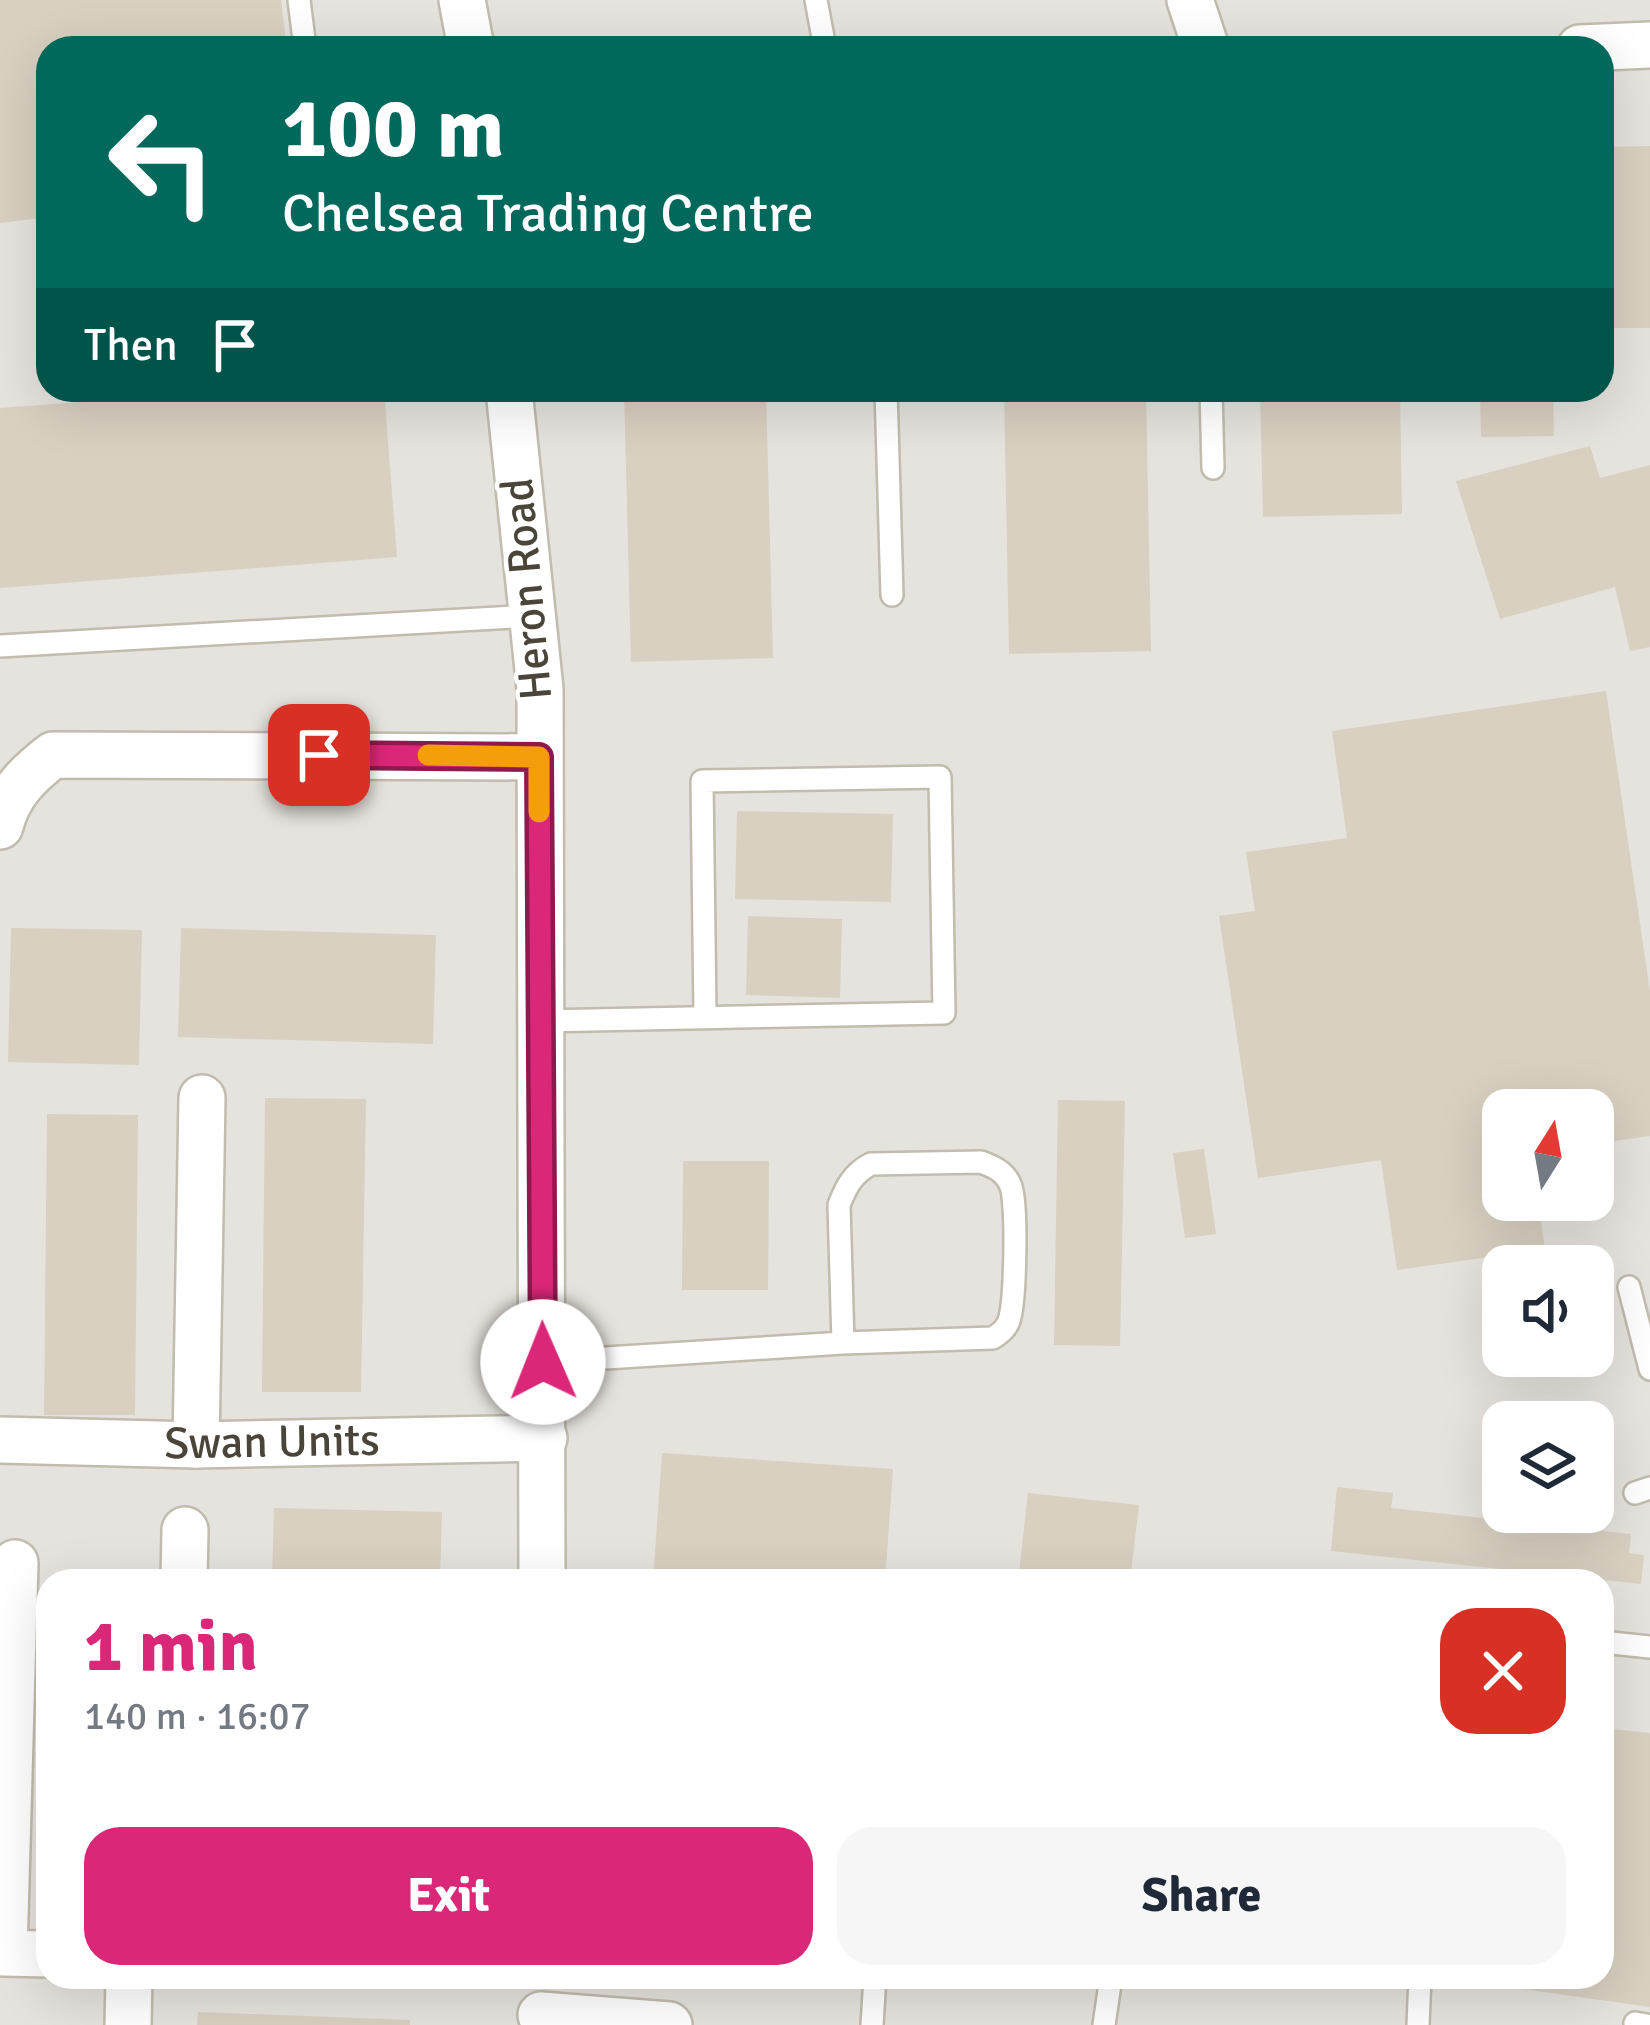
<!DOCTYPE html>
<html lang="en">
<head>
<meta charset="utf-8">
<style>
	:root { --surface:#fff; --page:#f6f6f7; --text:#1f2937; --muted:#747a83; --accent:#db2777 }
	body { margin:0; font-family:Signika,sans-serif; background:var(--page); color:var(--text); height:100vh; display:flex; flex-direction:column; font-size:45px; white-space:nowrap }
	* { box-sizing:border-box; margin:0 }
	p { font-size:39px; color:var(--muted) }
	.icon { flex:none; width:66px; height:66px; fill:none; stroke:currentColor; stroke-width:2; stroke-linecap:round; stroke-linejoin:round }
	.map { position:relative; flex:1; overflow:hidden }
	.sheet { position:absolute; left:36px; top:1569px; width:1578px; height:420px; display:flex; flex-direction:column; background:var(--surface); border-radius:36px; box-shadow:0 12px 48px #0002 }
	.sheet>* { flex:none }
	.top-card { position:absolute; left:36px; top:36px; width:1578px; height:366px; border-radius:36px; box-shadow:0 12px 48px #0002; background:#00695c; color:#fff; overflow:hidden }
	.needle { width:78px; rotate:11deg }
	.controls { position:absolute; left:1482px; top:1089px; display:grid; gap:24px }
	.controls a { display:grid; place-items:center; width:132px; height:132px; border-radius:24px; background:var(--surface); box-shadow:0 12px 48px #0002; font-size:60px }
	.pin { position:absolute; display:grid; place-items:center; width:102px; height:102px; color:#fff; margin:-51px; border-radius:24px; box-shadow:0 6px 18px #0006 }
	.me { position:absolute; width:132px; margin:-66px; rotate:359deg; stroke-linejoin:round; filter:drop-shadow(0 0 9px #0008) }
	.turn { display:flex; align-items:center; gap:42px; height:252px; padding:0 48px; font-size:54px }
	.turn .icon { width:156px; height:156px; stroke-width:2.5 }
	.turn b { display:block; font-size:84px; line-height:102px }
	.then { display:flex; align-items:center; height:114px; padding:0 48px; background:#0003; gap:24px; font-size:45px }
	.round { display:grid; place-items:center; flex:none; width:126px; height:126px; border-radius:36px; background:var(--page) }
	.summary { display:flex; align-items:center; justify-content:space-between; height:204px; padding:0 48px }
	h1 { font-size:72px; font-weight:700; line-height:90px; color:var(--accent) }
	.button { display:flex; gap:24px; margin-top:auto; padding:24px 48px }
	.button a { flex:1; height:138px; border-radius:36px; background:var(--accent); color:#fff; font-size:48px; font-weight:700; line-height:138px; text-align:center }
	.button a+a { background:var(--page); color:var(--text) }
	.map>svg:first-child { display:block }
	.industrial { fill:#e6e2dd; fill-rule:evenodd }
	.building { fill:#d8d0c1 }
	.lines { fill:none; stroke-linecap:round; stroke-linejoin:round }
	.service-casing { stroke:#c2bcae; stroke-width:26 }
	.minor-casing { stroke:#c2bcae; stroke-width:50 }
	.service { stroke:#fff; stroke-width:21 }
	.minor { stroke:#fff; stroke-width:45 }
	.route-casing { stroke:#8e194d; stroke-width:30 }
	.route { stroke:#db2777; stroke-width:21 }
	.slow { stroke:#f59e0b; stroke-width:21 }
	.labels { text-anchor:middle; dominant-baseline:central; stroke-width:9; stroke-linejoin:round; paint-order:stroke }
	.street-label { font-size:45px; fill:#4b4539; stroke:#fff }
</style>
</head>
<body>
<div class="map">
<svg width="1650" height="2025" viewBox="0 0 1650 2025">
	<rect width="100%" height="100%" fill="#f6f3ec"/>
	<!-- industrial -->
	<path class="industrial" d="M0,0H1650V2025H0ZM48,48H1602V390H48ZM1503,1110H1593V1200H1503ZM1503,1266H1593V1356H1503ZM1503,1422H1593V1512H1503ZM48,1581H1602V1977H48Z"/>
	<!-- building -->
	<g class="building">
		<polygon points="0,0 281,0 287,48 48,48 48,217 0,223"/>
		<polygon points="1650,146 1650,328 1602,328 1602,147"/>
		<polygon points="238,390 384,390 397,557 0,588 0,408"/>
		<polygon points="624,390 766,390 773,658 631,662"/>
		<polygon points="1004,390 1146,390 1151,651 1009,654"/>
		<polygon points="1260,390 1400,390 1402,514 1263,517"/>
		<polygon points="1480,390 1553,390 1554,436 1481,437"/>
		<polygon points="1590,446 1600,478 1650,465 1650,647 1630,651 1615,587 1500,619 1456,481"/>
		<polygon points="1606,691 1650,992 1650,1136 1593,1144 1593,1110 1503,1110 1503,1200 1538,1200 1545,1249 1397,1270 1381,1160 1258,1178 1219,916 1255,911 1246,852 1347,838 1332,731"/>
		<polygon points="737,811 893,814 891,902 735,899"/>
		<polygon points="748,916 842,919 840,998 746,995"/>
		<polygon points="11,928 142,930 139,1065 8,1062"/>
		<polygon points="181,928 436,935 433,1044 178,1037"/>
		<polygon points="265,1098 366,1099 361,1392 262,1392"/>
		<polygon points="1058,1100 1125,1101 1120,1346 1054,1345"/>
		<polygon points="47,1114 138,1115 135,1415 44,1415"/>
		<polygon points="1204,1149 1216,1234 1185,1238 1173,1153"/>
		<polygon points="683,1161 769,1161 768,1290 682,1290"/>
		<polygon points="662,1453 893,1469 885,1581 653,1581"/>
		<polygon points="1337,1487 1393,1493 1391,1508 1631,1534 1629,1553 1644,1555 1641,1584 1331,1551"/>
		<polygon points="1028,1493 1139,1505 1130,1581 1018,1581"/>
		<polygon points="274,1508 442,1512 440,1581 272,1581"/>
		<polygon points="1602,1728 1650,1733 1650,2007 1459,1980 1602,1977"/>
		<polygon points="198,2012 410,2020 410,2025 197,2025"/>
	</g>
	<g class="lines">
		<defs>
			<g id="service">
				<polyline points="299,0 305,48"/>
				<polyline points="816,0 825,48"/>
				<polyline points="886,390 892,595"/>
				<polyline points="1211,390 1213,468"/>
				<polyline points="0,646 532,616"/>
				<polyline points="541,1021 944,1013 940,777 702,781 705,1015"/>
				<polyline points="1629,1287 1650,1369"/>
				<path d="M543,1362L843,1343L993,1338C1002,1332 1008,1327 1010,1317C1015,1297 1018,1200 1010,1184C1004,1171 994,1167 981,1162L871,1164C853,1173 846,1187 839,1205L843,1343"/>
				<polyline points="1635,1493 1650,1488"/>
				<polyline points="1602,1642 1650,1647"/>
				<polyline points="1635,2023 1647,2025"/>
				<polyline points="872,2025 875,1977"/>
				<polyline points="1104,2025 1111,1977"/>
				<polyline points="1418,2025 1420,1977"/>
			</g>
			<g id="minor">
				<polyline points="462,0 471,48"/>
				<polyline points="1190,0 1206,48"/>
				<polyline points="1580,48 1650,45"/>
				<polyline points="509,390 540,689 542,1581"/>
				<path d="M0,826C8,794 27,775 53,755L539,757"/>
				<polyline points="0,1440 196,1445 544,1438"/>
				<polyline points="196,1445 202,1098"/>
				<polyline points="15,1563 4,1953 48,1954"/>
				<polyline points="184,1581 185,1530"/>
				<polyline points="541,2015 669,2025"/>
				<polyline points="128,2025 129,1977"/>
			</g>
		</defs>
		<!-- service casing -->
		<use href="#service" class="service-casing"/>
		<!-- minor casing -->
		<use href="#minor" class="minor-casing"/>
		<!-- service -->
		<use href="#service" class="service"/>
		<!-- minor -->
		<use href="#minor" class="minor"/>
	</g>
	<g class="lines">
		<defs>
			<polyline id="route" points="319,755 539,757 543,1362"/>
		</defs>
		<!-- route casing -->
		<use href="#route" class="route-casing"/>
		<!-- route -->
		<use href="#route" class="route"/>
		<!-- slow -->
		<polyline class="slow" points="428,755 539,757 539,812"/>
	</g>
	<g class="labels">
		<!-- street labels -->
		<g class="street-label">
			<text transform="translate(527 589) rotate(-95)">Heron Road</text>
			<text transform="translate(272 1442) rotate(-1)">Swan Units</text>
		</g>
	</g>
</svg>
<div class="controls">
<a><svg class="needle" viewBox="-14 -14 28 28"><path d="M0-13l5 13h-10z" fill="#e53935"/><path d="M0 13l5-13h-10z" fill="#747a83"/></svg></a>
<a><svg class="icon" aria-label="sound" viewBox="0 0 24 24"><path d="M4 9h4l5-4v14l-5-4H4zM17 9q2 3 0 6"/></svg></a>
<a><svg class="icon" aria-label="layers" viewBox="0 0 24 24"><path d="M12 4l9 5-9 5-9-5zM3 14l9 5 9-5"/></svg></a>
</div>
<div class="pin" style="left:319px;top:755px;background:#d93025"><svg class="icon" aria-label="arrive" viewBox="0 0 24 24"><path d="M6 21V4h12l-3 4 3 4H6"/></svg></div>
<svg class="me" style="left:543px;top:1362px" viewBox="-20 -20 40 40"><circle r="19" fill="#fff"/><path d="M0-13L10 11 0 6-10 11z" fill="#db2777"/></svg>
<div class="top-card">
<div class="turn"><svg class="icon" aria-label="left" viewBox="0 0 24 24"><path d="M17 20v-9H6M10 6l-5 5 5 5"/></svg><div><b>100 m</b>Chelsea Trading Centre</div></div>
<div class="then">Then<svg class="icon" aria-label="arrive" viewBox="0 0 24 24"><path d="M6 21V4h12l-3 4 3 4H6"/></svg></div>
</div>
<section class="sheet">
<div class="summary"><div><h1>1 min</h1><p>140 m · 16:07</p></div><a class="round" style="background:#d93025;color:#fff"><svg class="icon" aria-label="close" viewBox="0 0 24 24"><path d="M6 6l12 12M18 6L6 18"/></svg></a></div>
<div class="button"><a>Exit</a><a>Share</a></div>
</section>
</div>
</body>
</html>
